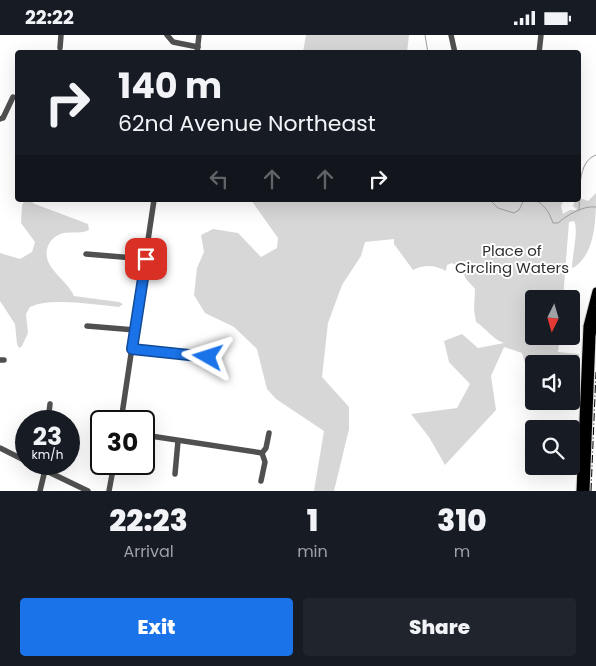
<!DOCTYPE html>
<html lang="en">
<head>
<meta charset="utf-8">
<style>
	:root { --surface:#171b24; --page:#20242c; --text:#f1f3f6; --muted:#9ea1a6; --accent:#1a73e8 }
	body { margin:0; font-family:Poppins,sans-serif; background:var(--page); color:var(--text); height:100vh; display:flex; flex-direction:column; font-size:19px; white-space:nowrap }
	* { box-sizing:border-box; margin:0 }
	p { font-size:16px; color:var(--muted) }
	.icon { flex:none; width:28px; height:28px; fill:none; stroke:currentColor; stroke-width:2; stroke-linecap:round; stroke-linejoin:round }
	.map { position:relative; height:456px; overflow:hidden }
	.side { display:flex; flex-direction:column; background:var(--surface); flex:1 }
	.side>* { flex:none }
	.guide { position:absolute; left:15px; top:15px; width:566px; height:152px; border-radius:5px; box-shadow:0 5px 20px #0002; background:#171b24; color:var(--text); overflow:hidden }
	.needle { width:32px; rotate:185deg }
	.controls { position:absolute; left:525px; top:255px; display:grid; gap:10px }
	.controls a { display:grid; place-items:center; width:55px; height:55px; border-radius:5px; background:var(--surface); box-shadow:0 5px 20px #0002; font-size:25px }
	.speed { position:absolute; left:15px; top:375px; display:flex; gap:10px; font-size:25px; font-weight:700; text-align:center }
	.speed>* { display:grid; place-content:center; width:65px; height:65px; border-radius:50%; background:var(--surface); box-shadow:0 5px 20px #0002; line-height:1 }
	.speed small { font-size:12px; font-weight:400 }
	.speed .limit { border:2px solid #111; border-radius:8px; background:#fff; color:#111 }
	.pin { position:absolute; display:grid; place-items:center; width:42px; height:42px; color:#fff; margin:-21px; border-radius:10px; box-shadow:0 2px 8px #0006 }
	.me { position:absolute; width:55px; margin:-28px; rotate:276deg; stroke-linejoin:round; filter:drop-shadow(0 0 4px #0008) }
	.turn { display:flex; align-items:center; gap:18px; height:105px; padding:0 20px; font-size:22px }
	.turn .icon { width:65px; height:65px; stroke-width:2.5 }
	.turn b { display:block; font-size:35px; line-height:42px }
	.lanes { display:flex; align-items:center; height:48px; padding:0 20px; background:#0003; justify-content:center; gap:25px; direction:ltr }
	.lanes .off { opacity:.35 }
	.eta { display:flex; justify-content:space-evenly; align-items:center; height:85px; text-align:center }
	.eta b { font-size:30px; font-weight:800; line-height:35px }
	.primary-button { display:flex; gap:10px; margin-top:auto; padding:10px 20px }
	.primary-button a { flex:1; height:58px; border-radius:5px; background:var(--accent); color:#fff; font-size:20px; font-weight:800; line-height:58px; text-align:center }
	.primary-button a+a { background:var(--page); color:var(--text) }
	.status { display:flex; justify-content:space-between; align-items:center; height:35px; padding:0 25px; background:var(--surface); direction:ltr }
	.status svg { height:14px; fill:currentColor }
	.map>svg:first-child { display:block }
	.green { fill:#d7d7d7 }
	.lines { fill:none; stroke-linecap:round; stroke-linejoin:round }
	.stream { stroke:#9e9e9e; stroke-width:1 }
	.major-casing { stroke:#dbdbdb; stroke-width:9 }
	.minor { stroke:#505050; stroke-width:5.5 }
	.major { stroke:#000; stroke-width:7 }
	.rail { stroke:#000; stroke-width:1; stroke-dasharray:8 2.5 1 2.5; stroke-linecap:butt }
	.route-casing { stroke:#114b97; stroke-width:12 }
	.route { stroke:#1a73e8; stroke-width:9 }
	.labels { text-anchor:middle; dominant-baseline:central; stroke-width:4; stroke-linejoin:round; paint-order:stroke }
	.park-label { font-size:15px; fill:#2e2e2e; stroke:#fff }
</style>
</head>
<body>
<div class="status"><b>22:22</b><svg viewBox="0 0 49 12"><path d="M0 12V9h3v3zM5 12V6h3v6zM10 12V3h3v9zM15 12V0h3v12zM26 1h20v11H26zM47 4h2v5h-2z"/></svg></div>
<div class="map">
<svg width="596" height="456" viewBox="0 0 596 456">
	<rect width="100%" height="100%" fill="#fff"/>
	<!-- green -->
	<g class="green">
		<polygon points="306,0 409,0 407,17 303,17"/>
		<path d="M596,158C596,183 596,219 573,233L572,232C572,221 579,194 574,186L569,187L563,264H534V301H560L558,317L579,319L578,367L571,350V329L560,327L561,329H534V339L527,335L522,318L504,312L491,341L496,375L445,430L429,402L411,379L457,373L470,349L449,327L444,306L462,299L478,313L504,308C493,305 486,293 476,287L474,275L475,254L466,244L463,238L467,229L457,231L452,228L447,230L446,236C434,230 425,229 413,235L394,209V204L365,207L361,221L342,250L328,288L322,342L349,372V394L334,456H314L324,396L276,364L267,354L257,314L234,292L205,278L194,260L197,233L204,217L201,200L213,194L238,198L261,222L277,213L278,203L251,165H561L563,167L561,171L563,179L570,175H577L573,171L575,165L583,164L588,166Z"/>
		<path d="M25,165H29L35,169L88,189L89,195C79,200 68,195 58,200C53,203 50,206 48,211C40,232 67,244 74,261L119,267L123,269L119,272C94,270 52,262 30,272L26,279L28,298L22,311L19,313L17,309L15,289L0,266V218L20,224L32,217L35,207L21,188L22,170Z"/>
	</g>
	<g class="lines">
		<!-- stream -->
		<g class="stream">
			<polyline points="425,0 428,18"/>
			<polyline points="490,165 498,173 514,178 519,175 524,165"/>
			<path d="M535,165C545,170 549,177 553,188H558C567,180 584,170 596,172"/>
			<path d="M579,175C580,158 577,126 596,120"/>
		</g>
		<defs>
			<g id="major">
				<polyline points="580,456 587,291 596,256"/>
				<polyline points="586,456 592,301 596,274"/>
			</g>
		</defs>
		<!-- major casing -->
		<use href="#major" class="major-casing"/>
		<!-- minor -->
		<g class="minor">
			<polyline points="167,0 173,7 198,12"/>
			<polyline points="451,0 455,18"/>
			<polyline points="60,13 61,0"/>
			<polyline points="197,18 199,0"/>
			<polyline points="539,18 541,0"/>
			<polyline points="0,84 3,83 13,62"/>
			<polyline points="86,219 146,224"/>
			<polyline points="87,291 135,295"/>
			<polyline points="132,314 209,322"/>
			<polyline points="0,325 4,325"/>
			<polyline points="48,386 50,369"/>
			<polyline points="121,386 154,165"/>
			<polyline points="144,400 262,418"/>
			<polyline points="0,413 26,426"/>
			<polyline points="262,418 266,413 269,398"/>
			<polyline points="32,429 88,456"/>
			<polyline points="175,439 178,406"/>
			<polyline points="261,446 265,427 262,418"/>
			<polyline points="40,456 45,435"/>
			<polyline points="109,456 114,429"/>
		</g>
		<!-- major -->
		<use href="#major" class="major"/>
		<!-- rail -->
		<polyline class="rail" points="591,456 596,337"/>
	</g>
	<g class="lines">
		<defs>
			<polyline id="route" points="146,224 132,314 208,322"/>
		</defs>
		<!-- route casing -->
		<use href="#route" class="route-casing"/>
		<!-- route -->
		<use href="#route" class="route"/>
	</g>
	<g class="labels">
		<!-- park labels -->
		<g class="park-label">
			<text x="512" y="215">Place of<tspan x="512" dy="17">Circling Waters</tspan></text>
		</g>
	</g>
</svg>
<div class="controls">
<a><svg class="needle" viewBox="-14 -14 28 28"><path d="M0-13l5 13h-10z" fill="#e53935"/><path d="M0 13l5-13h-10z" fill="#9ea1a6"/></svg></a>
<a><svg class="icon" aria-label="sound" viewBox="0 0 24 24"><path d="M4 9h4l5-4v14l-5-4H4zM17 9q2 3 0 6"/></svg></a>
<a><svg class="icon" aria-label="search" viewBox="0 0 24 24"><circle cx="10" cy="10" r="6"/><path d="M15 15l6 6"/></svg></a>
</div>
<div class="speed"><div>23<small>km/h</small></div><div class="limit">30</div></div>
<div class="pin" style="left:146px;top:224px;background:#d93025"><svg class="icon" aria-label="arrive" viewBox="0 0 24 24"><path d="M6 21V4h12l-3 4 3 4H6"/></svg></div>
<svg class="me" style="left:208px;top:322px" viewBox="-20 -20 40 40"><path d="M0-17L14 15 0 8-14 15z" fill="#1a73e8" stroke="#fff" stroke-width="4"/></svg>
<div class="guide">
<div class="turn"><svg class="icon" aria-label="right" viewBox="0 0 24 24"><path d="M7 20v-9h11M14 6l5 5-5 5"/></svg><div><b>140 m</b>62nd Avenue Northeast</div></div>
<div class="lanes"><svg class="icon off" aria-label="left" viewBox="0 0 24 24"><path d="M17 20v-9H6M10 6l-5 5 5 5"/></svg><svg class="icon off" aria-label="ahead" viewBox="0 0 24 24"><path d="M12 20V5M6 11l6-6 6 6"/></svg><svg class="icon off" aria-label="ahead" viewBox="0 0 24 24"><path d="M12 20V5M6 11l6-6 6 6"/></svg><svg class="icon" aria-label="right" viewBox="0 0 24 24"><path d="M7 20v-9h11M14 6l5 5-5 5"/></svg></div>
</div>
</div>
<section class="side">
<div class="eta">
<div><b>22:23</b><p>Arrival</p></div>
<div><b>1</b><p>min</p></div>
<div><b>310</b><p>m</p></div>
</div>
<div class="primary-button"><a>Exit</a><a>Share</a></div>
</section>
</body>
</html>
